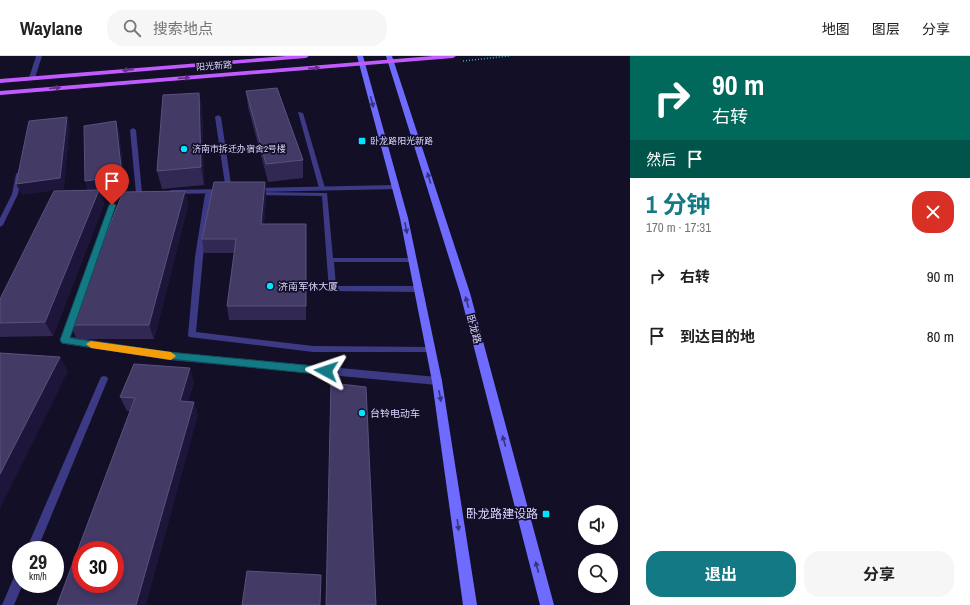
<!DOCTYPE html>
<html lang="zh">
<head>
<meta charset="utf-8">
<style>
	:root { --surface:#fff; --page:#f6f6f6; --text:#222; --muted:#767676; --line:#e0e0e0; --accent:#137a85 }
	body { margin:0; font-family:"Archivo Narrow","Noto Sans SC",sans-serif; background:var(--page); color:var(--text); height:100vh; display:flex; flex-direction:column; font-size:15px; white-space:nowrap }
	* { box-sizing:border-box; margin:0 }
	p { font-size:13px; color:var(--muted) }
	.icon { flex:none; width:22px; height:22px; fill:none; stroke:currentColor; stroke-width:2; stroke-linecap:round; stroke-linejoin:round }
	.map { position:relative; flex:1; overflow:hidden }
	.panel { display:flex; flex-direction:column; background:var(--surface); width:340px }
	.panel>* { flex:none }
	.guide { background:#00695c; color:#fff; overflow:hidden }
	.tools { position:absolute; left:578px; top:449px; display:grid; gap:8px }
	.tools a { display:grid; place-items:center; width:40px; height:40px; border-radius:50%; background:var(--surface); box-shadow:0 2px 6px #0003; font-size:20px }
	.speed { position:absolute; left:12px; top:485px; display:flex; gap:8px; font-size:20px; font-weight:700; text-align:center }
	.speed>* { display:grid; place-content:center; width:52px; height:52px; border-radius:50%; background:var(--surface); box-shadow:0 2px 6px #0003; line-height:1 }
	.speed small { font-size:10px; font-weight:400 }
	.speed .limit { border:6px solid #d22; background:#fff; color:#111 }
	.pin { position:absolute; display:grid; place-items:center; width:34px; height:34px; color:#fff; margin:-41px -17px; border-radius:50% 50% 50% 0; rotate:-45deg; box-shadow:0 0 4px #0007 }
	.pin .icon { rotate:45deg }
	.me { position:absolute; width:44px; margin:-22px; rotate:275deg; stroke-linejoin:round; filter:drop-shadow(0 0 3px #0008) }
	.turn { display:flex; align-items:center; gap:14px; height:84px; padding:0 16px; font-size:18px }
	.turn .icon { width:52px; height:52px; stroke-width:2.5 }
	.turn b { display:block; font-size:28px; line-height:34px }
	.then { display:flex; align-items:center; height:38px; padding:0 16px; background:#0003; gap:8px; font-size:15px }
	.round { display:grid; place-items:center; flex:none; width:42px; height:42px; border-radius:16px; background:var(--page) }
	.headline { display:flex; align-items:center; justify-content:space-between; height:68px; padding:0 16px }
	h1 { font-size:24px; font-weight:700; line-height:30px; color:var(--accent) }
	.action { display:flex; gap:8px; margin-top:auto; padding:8px 16px }
	.action a { flex:1; height:46px; border-radius:16px; background:var(--accent); color:#fff; font-size:16px; font-weight:700; line-height:46px; text-align:center }
	.action a+a { background:var(--page); color:var(--text) }
	ul { padding:0; list-style:none }
	li { display:flex; align-items:center; gap:12px; height:60px; padding:0 16px }
	li div { flex:1 }
	li b { display:block; font-size:15px }
	li em { font-style:normal }
	header { display:flex; align-items:center; gap:24px; box-sizing:border-box; height:56px; padding:0 20px; background:var(--surface); border-bottom:1px solid var(--line) }
	header strong { font-size:19px }
	nav { display:flex; gap:22px; margin-inline-start:auto; font-size:14px }
	.search { width:280px; height:36px; background:var(--page); display:flex; align-items:center; gap:10px; box-sizing:border-box; padding:0 14px; border-radius:16px; color:var(--muted); font-size:15px }
	main { display:flex; flex:1; min-height:0 }
	.map>svg:first-child { display:block }
	.lines { fill:none; stroke-linecap:round; stroke-linejoin:round }
	.path { stroke:#2fb8b0; stroke-width:1.5; stroke-dasharray:1 2; stroke-linecap:butt }
	.lane { fill:#3d3a85; fill-rule:evenodd }
	.street { fill:#3d3a85; fill-rule:evenodd }
	.secondary { fill:#6f6bff; fill-rule:evenodd }
	.primary { fill:#c25bff; fill-rule:evenodd }
	.wall { fill:#312854 }
	.shaded-wall { fill:#1d163a }
	.building { fill:#433a66; stroke:#5a527e; fill-rule:evenodd }
	.oneway { fill:#623188 }
	.oneway2 { fill:#38347d }
	.route { fill:#137a85; stroke:#0c4f56 }
	.slow { fill:#f59e0b }
	.poi-dot { fill:#00e5ff; stroke:#130f26; stroke-width:1.5 }
	.labels { text-anchor:middle; dominant-baseline:central; stroke-width:3.5; stroke-linejoin:round; paint-order:stroke }
	.far-street-label { font-size:9px; fill:#d9d4ff; stroke:#130f26 }
	.far-poi-label { font-size:9px; fill:#d9d4ff; stroke:#130f26; text-anchor:start }
	.poi-label { font-size:10px; fill:#d9d4ff; stroke:#130f26; text-anchor:start }
	.street-label { font-size:10px; fill:#d9d4ff; stroke:#130f26 }
	.near-poi-label { font-size:12px; fill:#d9d4ff; stroke:#130f26; text-anchor:end }
</style>
</head>
<body>
<header>
<strong>Waylane</strong>
<div class="search"><svg class="icon" aria-label="search" viewBox="0 0 24 24"><circle cx="10" cy="10" r="6"/><path d="M15 15l6 6"/></svg>搜索地点</div>
<nav><a>地图</a><a>图层</a><a>分享</a></nav>
</header>
<main>
<div class="map">
<svg width="630" height="549" viewBox="0 0 630 549">
	<rect width="100%" height="100%" fill="#130f26"/>
	<g class="lines">
		<!-- path -->
		<polyline class="path" points="463,5 509,0"/>
		<!-- lane -->
		<g class="lane">
			<polygon points="298,56 303,57 325,132 324,133 322,134 319,132"/>
			<polygon points="218,59 221,61 232,135 229,137 226,135 215,61"/>
			<polygon points="133,72 136,74 142,137 139,139 136,137 130,74"/>
			<polygon points="19,116 22,118 18,138 3,169 0,171 0,162 12,138 16,118"/>
			<polygon points="208,136 221,136 224,138 221,140 211,140 203,201 196,276 313,290 430,291 433,292 434,294 433,296 313,296 189,281 188,279 195,201 205,138"/>
			<polygon points="257,136 327,137 333,202 412,202 416,204 412,206 334,206 336,230 418,230 422,233 418,236 329,235 322,140 255,139 255,137"/>
			<polygon points="112,147 115,149 69,284 68,286 62,286 61,284 109,149"/>
			<polygon points="104,320 107,321 108,323 37,494 26,494 100,323 101,321"/>
			<polygon points="21,512 21,528 23,528 14,549 2,549 17,514"/>
		</g>
		<!-- street -->
		<g class="street">
			<polygon points="36,0 42,0 35,22 32,24 29,22"/>
			<polygon points="395,129 399,131 398,133 253,136 249,134 253,132"/>
			<polygon points="225,133 228,133 228,137 171,138 167,136 171,134"/>
			<polygon points="65,280 169,296 437,321 441,322 442,325 441,328 437,329 169,304 65,288 61,287 60,284 61,281"/>
		</g>
		<!-- secondary -->
		<g class="secondary">
			<polygon points="357,0 363,0 408,162 442,325 477,549 463,549 432,325 400,162"/>
			<polygon points="386,0 392,0 470,237 554,549 540,549 460,237"/>
		</g>
		<!-- primary -->
		<g class="primary">
			<polygon points="286,0 309,0 306,2 0,27 0,23"/>
			<polygon points="433,0 456,0 453,2 0,39 0,35"/>
		</g>
	</g>
	<!-- wall -->
	<g class="wall">
		<polygon points="246,35 303,104 303,122 268,126 248,51"/>
		<polygon points="199,37 202,54 204,129 162,133 157,115"/>
		<polygon points="119,76 125,131 99,134 104,148 53,280 0,281 0,243 88,134"/>
		<polygon points="265,126 266,139 264,168 306,168 306,264 229,264 227,250 234,197 204,197 202,183"/>
		<polygon points="185,135 188,149 154,283 77,283 70,269"/>
		<polygon points="194,326 188,345 198,359 127,355 120,341"/>
	</g>
	<!-- shaded-wall -->
	<g class="shaded-wall">
		<polygon points="199,37 202,54 204,129 201,111"/>
		<polygon points="67,61 70,71 64,133 22,139 16,128"/>
		<polygon points="116,65 119,76 125,131 99,134 104,148 53,280 45,266 88,136 85,125"/>
		<polygon points="265,126 266,139 263,182 261,168"/>
		<polygon points="185,135 188,149 154,283 149,269"/>
		<polygon points="60,301 68,315 0,453 0,418"/>
		<polygon points="190,312 194,326 184,358 180,345"/>
		<polygon points="194,346 198,359 146,549 136,549"/>
	</g>
	<!-- building -->
	<g class="building">
		<polygon points="277,32 303,104 266,108 246,35"/>
		<polygon points="199,37 201,111 157,115 163,39"/>
		<polygon points="67,61 60,122 16,128 29,65"/>
		<polygon points="116,65 122,120 85,125 84,70"/>
		<polygon points="214,126 265,126 261,168 306,168 306,250 227,250 236,183 202,183"/>
		<polygon points="99,134 45,266 0,267 0,243 54,135"/>
		<polygon points="185,135 149,269 70,269 123,136"/>
		<polygon points="0,297 60,301 0,418"/>
		<path d="M134,308L190,312L180,345L194,346L136,549H57L135,342L120,341ZM81,494H115V528H81Z"/>
		<polygon points="331,327 366,331 376,549 326,549"/>
		<polygon points="247,515 321,519 320,549 242,549"/>
	</g>
	<!-- one-way arrows -->
	<defs><path id="oneway-solid" d="M-6-.8H1V-3.2L6.5 0L1 3.2V.8H-6Z"/></defs>
	<g class="oneway">
		<use href="#oneway-solid" transform="translate(314 12) rotate(-4)"/>
		<use href="#oneway-solid" transform="translate(128 14) rotate(175)"/>
		<use href="#oneway-solid" transform="translate(184 22) rotate(-4)"/>
		<use href="#oneway-solid" transform="translate(55 32) rotate(-5)"/>
	</g>
	<g class="oneway2">
		<use href="#oneway-solid" transform="translate(372 46) rotate(75)"/>
		<use href="#oneway-solid" transform="translate(429 122) rotate(-107)"/>
		<use href="#oneway-solid" transform="translate(406 172) rotate(79)"/>
		<use href="#oneway-solid" transform="translate(467 246) rotate(-105)"/>
		<use href="#oneway-solid" transform="translate(440 340) rotate(79)"/>
		<use href="#oneway-solid" transform="translate(504 385) rotate(-105)"/>
		<use href="#oneway-solid" transform="translate(458 469) rotate(82)"/>
		<use href="#oneway-solid" transform="translate(537 511) rotate(-105)"/>
	</g>
	<!-- route -->
	<polygon class="route" points="112,147 116,149 70,282 169,296 326,311 330,312 331,315 330,317 326,319 169,303 62,287 60,284 109,149"/>
	<!-- slow -->
	<polygon class="slow" points="91,285 171,296 176,300 171,304 91,292 86,288"/>
	<!-- markers -->
	<g class="poi-dot">
		<rect x="358" y="81" width="8" height="8" rx="2"/>
		<circle cx="184" cy="93" r="4"/>
		<circle cx="270" cy="230" r="4"/>
		<circle cx="362" cy="357" r="4"/>
		<rect x="542" y="454" width="8" height="8" rx="2"/>
	</g>
	<g class="labels">
		<!-- far-street labels -->
		<g class="far-street-label">
			<text transform="translate(214 10) rotate(-4)">阳光新路</text>
		</g>
		<!-- far-poi labels -->
		<g class="far-poi-label">
			<text x="370" y="85">卧龙路阳光新路</text>
			<text x="192" y="93">济南市拆迁办宿舍2号楼</text>
		</g>
		<!-- poi labels -->
		<g class="poi-label">
			<text x="278" y="230">济南军休大厦</text>
			<text x="370" y="357">台铃电动车</text>
		</g>
		<!-- street labels -->
		<g class="street-label">
			<text transform="translate(474 273) rotate(75)">卧龙路</text>
		</g>
		<!-- near-poi labels -->
		<g class="near-poi-label">
			<text x="538" y="458">卧龙路建设路</text>
		</g>
	</g>
</svg>
<div class="tools">
<a><svg class="icon" aria-label="sound" viewBox="0 0 24 24"><path d="M4 9h4l5-4v14l-5-4H4zM17 9q2 3 0 6"/></svg></a>
<a><svg class="icon" aria-label="search" viewBox="0 0 24 24"><circle cx="10" cy="10" r="6"/><path d="M15 15l6 6"/></svg></a>
</div>
<div class="speed"><div>29<small>km/h</small></div><div class="limit">30</div></div>
<div class="pin" style="left:112px;top:149px;background:#d93025"><svg class="icon" aria-label="arrive" viewBox="0 0 24 24"><path d="M6 21V4h12l-3 4 3 4H6"/></svg></div>
<svg class="me" style="left:326px;top:315px" viewBox="-20 -20 40 40"><path d="M0-17L14 15 0 8-14 15z" fill="#137a85" stroke="#fff" stroke-width="4"/></svg>
</div>
<section class="panel">
<div class="guide">
<div class="turn"><svg class="icon" aria-label="right" viewBox="0 0 24 24"><path d="M7 20v-9h11M14 6l5 5-5 5"/></svg><div><b>90 m</b>右转</div></div>
<div class="then">然后<svg class="icon" aria-label="arrive" viewBox="0 0 24 24"><path d="M6 21V4h12l-3 4 3 4H6"/></svg></div>
</div>
<div class="headline"><div><h1>1 分钟</h1><p>170 m · 17:31</p></div><a class="round" style="background:#d93025;color:#fff"><svg class="icon" aria-label="close" viewBox="0 0 24 24"><path d="M6 6l12 12M18 6L6 18"/></svg></a></div>
<ul>
<li><svg class="icon" aria-label="right" viewBox="0 0 24 24"><path d="M7 20v-9h11M14 6l5 5-5 5"/></svg><div><b>右转</b></div><em>90 m</em></li>
<li><svg class="icon" aria-label="arrive" viewBox="0 0 24 24"><path d="M6 21V4h12l-3 4 3 4H6"/></svg><div><b>到达目的地</b></div><em>80 m</em></li>
</ul>
<div class="action"><a>退出</a><a>分享</a></div>
</section>
</main>
</body>
</html>
